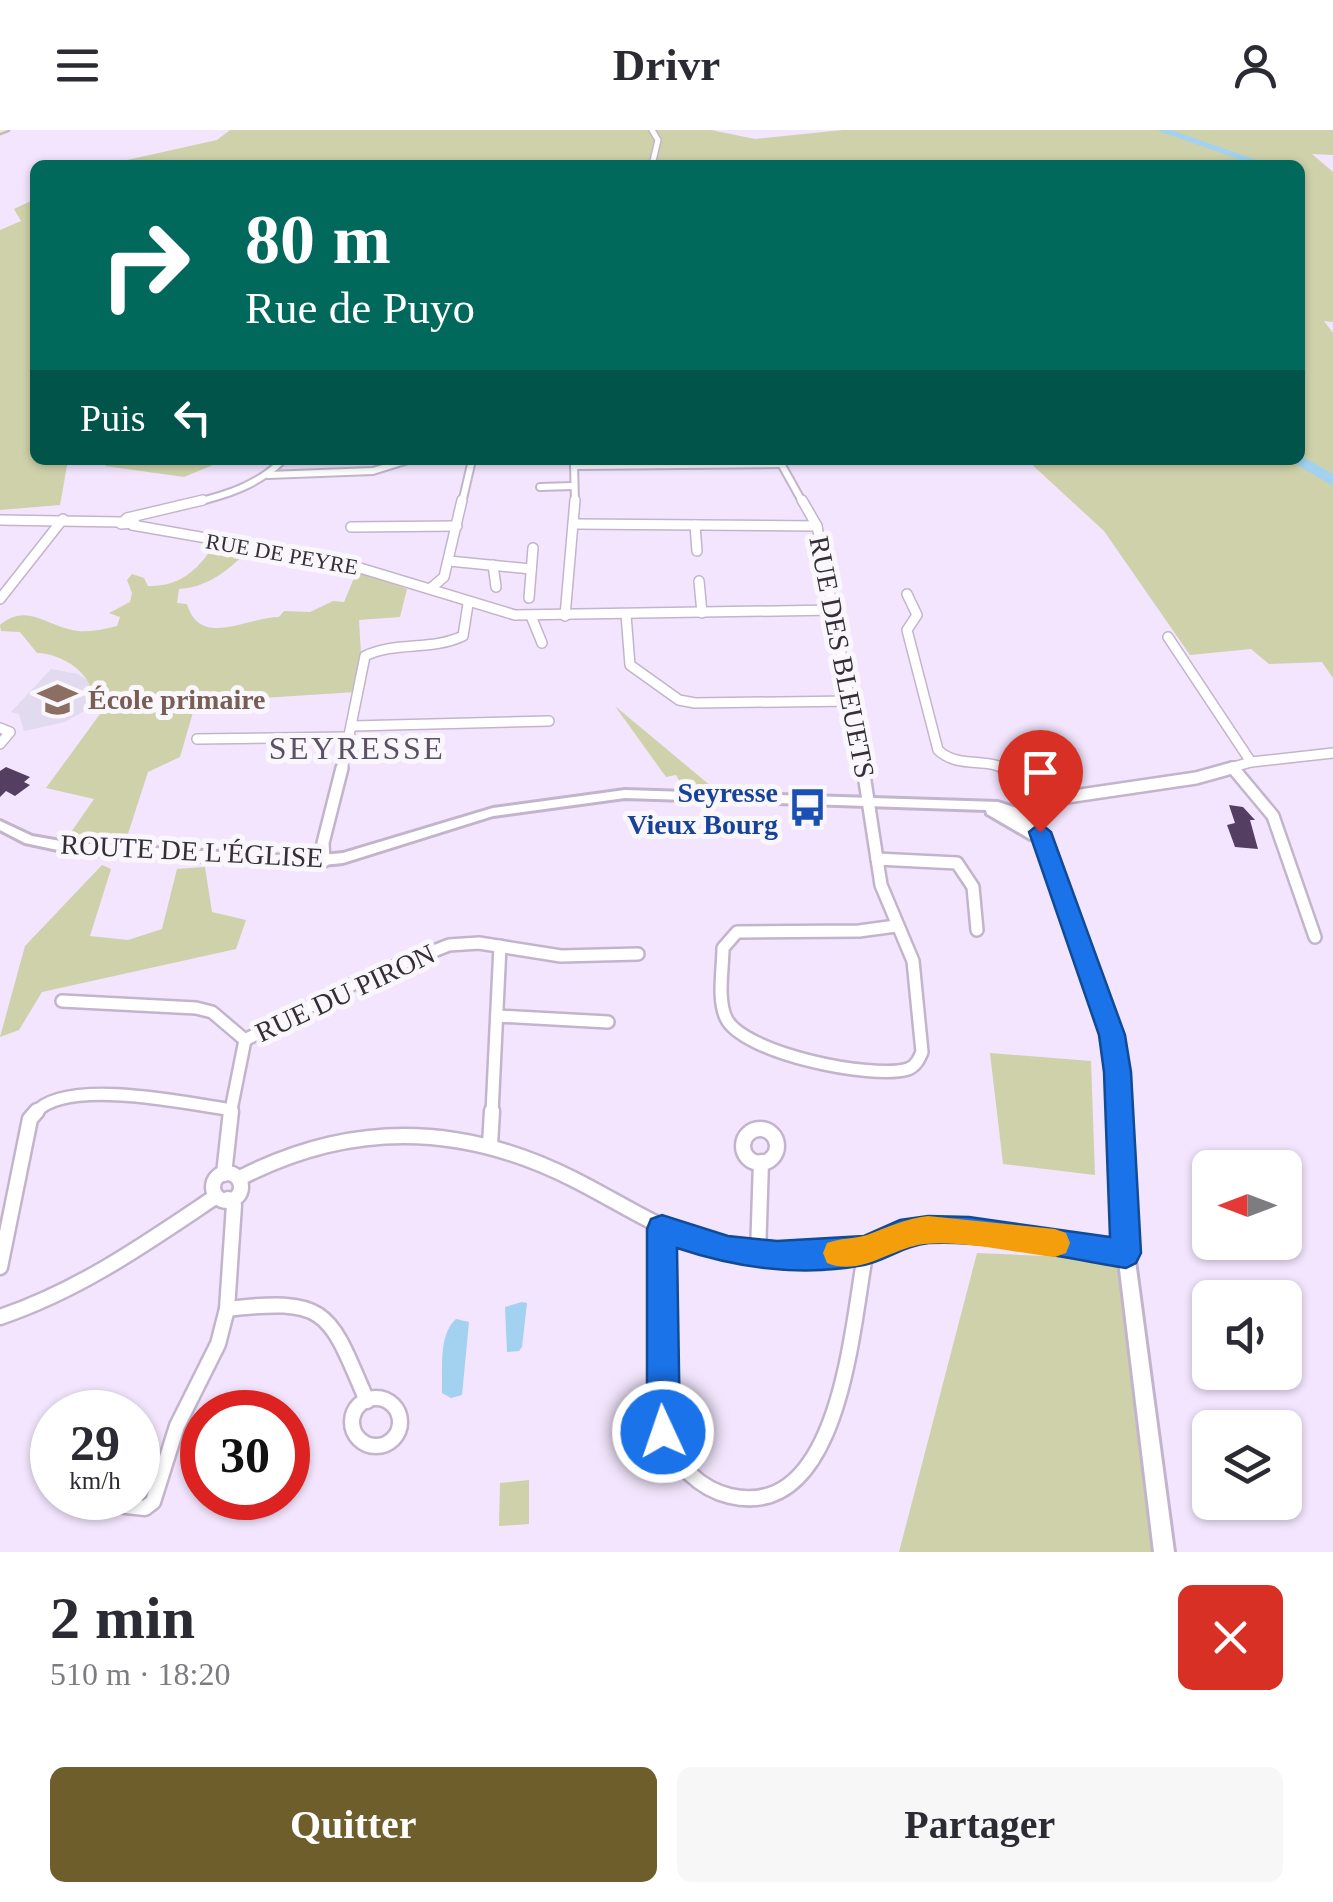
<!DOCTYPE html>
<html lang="fr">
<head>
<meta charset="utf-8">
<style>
	:root { --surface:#fff; --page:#f7f7f7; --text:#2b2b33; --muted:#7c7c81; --accent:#6e5e2c }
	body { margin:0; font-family:"Times New Roman",serif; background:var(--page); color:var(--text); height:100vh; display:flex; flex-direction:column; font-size:38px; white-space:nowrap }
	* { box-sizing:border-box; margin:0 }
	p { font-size:32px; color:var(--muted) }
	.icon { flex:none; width:55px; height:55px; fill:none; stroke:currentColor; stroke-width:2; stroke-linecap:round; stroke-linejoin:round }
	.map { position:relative; height:1422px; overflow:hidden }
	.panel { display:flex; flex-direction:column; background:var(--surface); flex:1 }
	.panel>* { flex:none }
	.guide { position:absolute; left:30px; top:30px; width:1275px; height:305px; border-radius:15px; box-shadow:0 2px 8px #0004; background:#00695c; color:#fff; overflow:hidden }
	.needle { width:65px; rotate:270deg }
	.buttons { position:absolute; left:1192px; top:1020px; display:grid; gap:20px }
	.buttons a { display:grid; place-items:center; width:110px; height:110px; border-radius:15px; background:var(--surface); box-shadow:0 2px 8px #0004; font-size:50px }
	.speed { position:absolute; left:30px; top:1260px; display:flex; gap:20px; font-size:50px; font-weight:700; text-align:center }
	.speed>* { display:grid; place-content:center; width:130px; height:130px; border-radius:50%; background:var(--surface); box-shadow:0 2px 8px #0004; line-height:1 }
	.speed small { font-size:25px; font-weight:400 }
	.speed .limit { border:15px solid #d22; background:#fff; color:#111 }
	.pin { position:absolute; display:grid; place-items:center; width:85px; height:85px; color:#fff; margin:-102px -42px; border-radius:50% 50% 50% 0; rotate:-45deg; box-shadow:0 0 10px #0007 }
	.pin .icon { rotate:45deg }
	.me { position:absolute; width:110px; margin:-55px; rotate:357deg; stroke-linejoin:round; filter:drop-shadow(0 0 8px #0008) }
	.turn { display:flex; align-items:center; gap:35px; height:210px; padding:0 50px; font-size:45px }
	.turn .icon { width:130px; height:130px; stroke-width:2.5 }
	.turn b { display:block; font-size:70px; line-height:85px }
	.then { display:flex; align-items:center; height:95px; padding:0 50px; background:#0003; gap:20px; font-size:38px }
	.round { display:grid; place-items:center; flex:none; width:105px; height:105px; border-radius:15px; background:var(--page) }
	.headline { display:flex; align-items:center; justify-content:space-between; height:170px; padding:0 50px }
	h1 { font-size:60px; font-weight:800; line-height:75px }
	.primary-button { display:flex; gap:20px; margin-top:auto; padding:20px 50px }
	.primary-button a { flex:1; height:115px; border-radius:15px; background:var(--accent); color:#fff; font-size:40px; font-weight:800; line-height:115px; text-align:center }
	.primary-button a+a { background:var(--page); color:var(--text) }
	header { display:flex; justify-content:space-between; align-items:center; height:130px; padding:0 50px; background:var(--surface); font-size:45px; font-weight:800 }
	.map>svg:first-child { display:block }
	.education { fill:#e2daee }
	.green { fill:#cfd1aa }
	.water { fill:#a2d2ef }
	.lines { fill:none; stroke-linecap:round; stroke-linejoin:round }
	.river { fill:#a2d2ef; fill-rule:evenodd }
	.building { fill:#543f63 }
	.minor-far4-casing { stroke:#c2b5cb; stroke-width:8 }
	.minor-far3-casing { stroke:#c2b5cb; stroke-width:10 }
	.minor-far2-casing { stroke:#c2b5cb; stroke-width:12 }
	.minor-far1-casing { stroke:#c2b5cb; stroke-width:16 }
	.minor-casing { stroke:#c2b5cb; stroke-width:19 }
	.tertiary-casing { stroke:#c2b5cb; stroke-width:6 }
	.secondary-casing { stroke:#c2b5cb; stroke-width:5 }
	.minor-far4 { stroke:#fff; stroke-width:5 }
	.minor-far3 { stroke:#fff; stroke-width:6 }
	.minor-far2 { stroke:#fff; stroke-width:9 }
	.minor-far1 { stroke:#fff; stroke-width:11 }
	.minor { stroke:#fff; stroke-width:14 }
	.tertiary { fill:#fff; fill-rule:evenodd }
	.secondary { fill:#f8e7b8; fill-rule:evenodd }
	.route { fill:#1a73e8; stroke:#114b97; stroke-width:2.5 }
	.slow { fill:#f59e0b }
	.labels { text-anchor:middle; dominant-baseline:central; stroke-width:10; stroke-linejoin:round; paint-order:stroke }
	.far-street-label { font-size:22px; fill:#332e37; stroke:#faf7fc }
	.street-label { font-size:28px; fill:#332e37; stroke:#faf7fc }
	.education-label { font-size:28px; font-weight:bold; fill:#785e54; stroke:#faf7fc; text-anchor:start }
	.transit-label { font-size:28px; font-weight:bold; fill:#164399; stroke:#faf7fc; text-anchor:end }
	.quarter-label { font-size:32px; letter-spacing:2.5px; fill:#5c5164; stroke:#faf7fc }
</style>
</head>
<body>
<header><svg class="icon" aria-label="menu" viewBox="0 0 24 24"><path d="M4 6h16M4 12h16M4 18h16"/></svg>Drivr<svg class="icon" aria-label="person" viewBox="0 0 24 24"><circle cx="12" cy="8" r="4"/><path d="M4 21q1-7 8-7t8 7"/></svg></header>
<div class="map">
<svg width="1333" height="1422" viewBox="0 0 1333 1422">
	<rect width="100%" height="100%" fill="#f2e5fd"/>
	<!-- education -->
	<polygon class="education" points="51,539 78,544 91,553 95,565 86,580 65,592 24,601 19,584 11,582"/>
	<!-- green -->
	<g class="green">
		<polygon points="230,0 711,0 755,9 843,0 1333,0 1333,25 1312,24 1333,42 1333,192 1324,191 1333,203 1333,548 1322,532 1269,534 1251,519 1190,525 1104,401 1027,330 1300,330 1300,35 120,35 127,30 217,10"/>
		<polygon points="35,69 35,330 68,330 60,375 0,380 0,100 21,91 14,79"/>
		<polygon points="109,330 225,330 184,347 105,336"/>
		<path d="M212,418L244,425C224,443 207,457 179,459L177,473L187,474C200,519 247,487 279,487L284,481L310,482L333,471L344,472L357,441L407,459L400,487L359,490L361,524L356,562L196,572L180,627L148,642L125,713L67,708L94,669L46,658L100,584L86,580L94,565C87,540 62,524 37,523L20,502L1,501L0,495C24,474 43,492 68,499C85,504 100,500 117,496L120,487L109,483L130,472L132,463L127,450L132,444L144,448L148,456C178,457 197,441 212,418Z"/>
		<polygon points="615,576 718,662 684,659 676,645 666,647"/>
		<polygon points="102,735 111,739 90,806 128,810 162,799 177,739 205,737 212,782 246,790 236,819 42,862 19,900 0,907 25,816"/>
		<polygon points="990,923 1091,931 1095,1045 1003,1034"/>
		<polygon points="977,1123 1135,1130 1173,1422 899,1422"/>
		<polygon points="529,1350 529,1394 499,1396 500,1353"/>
	</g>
	<!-- water -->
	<g class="water">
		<polygon points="522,1172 527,1173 522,1217 519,1221 507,1222 505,1177"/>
		<path d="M456,1189L469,1192L462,1265L451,1268L442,1263C443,1239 438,1205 456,1189Z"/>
	</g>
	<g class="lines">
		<!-- river -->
		<g class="river">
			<polygon points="1156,0 1171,0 1271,35 1255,35"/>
			<polygon points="1300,325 1333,344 1333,356 1294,333 1292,330 1300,330"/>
		</g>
	</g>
	<!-- building -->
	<g class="building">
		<polygon points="6,637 30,647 24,652 30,655 15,666 6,661 0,667 0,641"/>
		<polygon points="1229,675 1243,677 1255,690 1250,690 1258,719 1235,717 1227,695 1235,693"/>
	</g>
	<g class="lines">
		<defs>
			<polyline id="minor-far4" points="652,0 658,10 652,35"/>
			<g id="minor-far3">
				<polyline points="779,330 803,373"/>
				<polyline points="574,333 575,373"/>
				<polyline points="574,336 782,334"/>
				<polyline points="268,345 373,341 408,330"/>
				<polyline points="540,357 573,356"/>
				<path d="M193,373C227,365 258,355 283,330"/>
				<polyline points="462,373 472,330"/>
			</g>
			<g id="minor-far2">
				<polyline points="802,370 817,396 863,640"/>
				<polyline points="0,390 121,392"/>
				<polyline points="135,393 121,394 127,388 203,370"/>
				<polyline points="575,394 817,396"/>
				<polyline points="132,395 337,431 515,485 834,480"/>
				<polyline points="695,395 697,421"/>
				<polyline points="351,397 457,396"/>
				<polyline points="449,431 531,439"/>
				<polyline points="493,435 496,457"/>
				<polyline points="699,451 702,483"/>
				<polyline points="431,458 444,447 462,370"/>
				<path d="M907,464L917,485L907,500L938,620C958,639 986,627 1008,640"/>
				<polyline points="529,468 533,418"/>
				<polyline points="0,469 63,389"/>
				<polyline points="626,485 630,535 679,570 695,573 851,571"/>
				<polyline points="531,486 542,513"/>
				<polyline points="565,486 575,370"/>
				<polyline points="1168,507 1251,632"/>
				<polyline points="353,596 549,591"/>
				<polyline points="0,598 10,602 0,614"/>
				<polyline points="197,609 350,607"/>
				<polyline points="1233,637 1236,640"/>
				<path d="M342,640L365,526C396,511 431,521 463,506L468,474"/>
				<polyline points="1223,640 1251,632 1333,623"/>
			</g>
			<g id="minor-far1">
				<path d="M863,638L881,755L913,831L922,922C919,929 916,936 908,939C872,950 742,923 726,888C717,869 723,839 723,818L737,802L859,801L896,796"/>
				<polyline points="1004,638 1033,672"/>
				<polyline points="1233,638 1273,686 1315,807"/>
				<polyline points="1019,683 1033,672 1196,648 1232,638"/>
				<polyline points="877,729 957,733 973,757 977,800"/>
				<polyline points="324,731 323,713 342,638"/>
				<polyline points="62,871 196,878 212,882 245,910"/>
				<polyline points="497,886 608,892"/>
				<polyline points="245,910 363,849 449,815 479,813 561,826 638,824"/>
				<polyline points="231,980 245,910"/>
				<path d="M35,983C65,947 188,973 231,980V983"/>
				<polyline points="492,983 500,816"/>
			</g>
			<g id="minor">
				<circle cx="760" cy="1016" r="17"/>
				<polyline points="490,1015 492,981"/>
				<circle cx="227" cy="1057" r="14"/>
				<polyline points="224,1044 231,981"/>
				<path d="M240,1048C350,991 462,993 573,1049C631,1078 680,1115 746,1123C785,1128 827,1131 866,1120C888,1114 908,1101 931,1100C996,1096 1062,1114 1126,1123"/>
				<path d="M228,1069L234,1075L227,1179C329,1167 329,1182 367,1271"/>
				<path d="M662,1099C662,1150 663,1201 663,1253C663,1269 659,1291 665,1306C675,1334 700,1359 730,1366C842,1392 852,1191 866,1120"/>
				<polyline points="758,1124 761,1032"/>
				<polyline points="0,1137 30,989 37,981"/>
				<path d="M0,1187C80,1160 145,1114 215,1067"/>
				<circle cx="376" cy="1292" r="24"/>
				<polyline points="98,1373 145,1378 153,1372 177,1296 218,1214 227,1179"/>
			</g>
			<polygon id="tertiary" points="625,660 998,672 1023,680 1044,699 1119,905 1125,942 1134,1123 1174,1422 1154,1422 1118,1123 1111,942 1105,905 1036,710 1030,709 987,684 986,680 625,668 493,686 343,733 303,737 72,723 25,713 0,700 0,691 32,706 72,713 303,727 343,723 493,678"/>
			<polygon id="secondary" points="0,0 8,0 0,3"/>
		</defs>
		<!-- minor-far4 casing -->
		<use href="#minor-far4" class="minor-far4-casing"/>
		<!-- minor-far3 casing -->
		<use href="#minor-far3" class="minor-far3-casing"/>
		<!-- minor-far2 casing -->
		<use href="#minor-far2" class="minor-far2-casing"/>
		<!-- minor-far1 casing -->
		<use href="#minor-far1" class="minor-far1-casing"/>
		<!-- minor casing -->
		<use href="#minor" class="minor-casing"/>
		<!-- tertiary casing -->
		<use href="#tertiary" class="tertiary-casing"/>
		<!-- secondary casing -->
		<use href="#secondary" class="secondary-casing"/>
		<!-- minor-far4 -->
		<use href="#minor-far4" class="minor-far4"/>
		<!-- minor-far3 -->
		<use href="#minor-far3" class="minor-far3"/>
		<!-- minor-far2 -->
		<use href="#minor-far2" class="minor-far2"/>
		<!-- minor-far1 -->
		<use href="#minor-far1" class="minor-far1"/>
		<!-- minor -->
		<use href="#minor" class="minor"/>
		<!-- tertiary -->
		<use href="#tertiary" class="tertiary"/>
		<!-- secondary -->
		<use href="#secondary" class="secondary"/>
	</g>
	<!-- route -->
	<path class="route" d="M1040,693L1051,702L1125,905L1131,942L1141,1123L1136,1133L1126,1138C1062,1128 993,1110 929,1113C905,1115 887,1130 864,1135C801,1147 737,1138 677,1118L680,1302L675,1313L663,1318L652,1313L647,1302V1099L651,1089L662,1085L728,1106L777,1111L864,1106L900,1090L928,1086L969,1087L1110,1107L1104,942L1099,905L1029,702Z"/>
	<!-- slow -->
	<path class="slow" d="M928,1086L1055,1099L1066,1103L1070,1113L1066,1123L1055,1127C1016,1123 962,1110 924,1114C891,1118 861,1147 827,1133L823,1123L827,1113C840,1108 854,1109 867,1105C888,1097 905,1089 928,1086Z"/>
	<!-- icons -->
	<defs>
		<symbol id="school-bare" viewBox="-9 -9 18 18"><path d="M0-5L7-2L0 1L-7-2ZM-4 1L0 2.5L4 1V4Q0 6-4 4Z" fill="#8d6e63" stroke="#faf7fc" stroke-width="2.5" paint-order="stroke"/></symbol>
		<symbol id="bus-bare" viewBox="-9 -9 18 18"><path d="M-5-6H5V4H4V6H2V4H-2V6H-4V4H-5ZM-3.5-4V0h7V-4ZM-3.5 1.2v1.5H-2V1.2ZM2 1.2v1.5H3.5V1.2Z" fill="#1a4fb4" stroke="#faf7fc" stroke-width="2.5" paint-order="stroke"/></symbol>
	</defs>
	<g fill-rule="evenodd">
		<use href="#school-bare" x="30" y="542" width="55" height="55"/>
		<use href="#bus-bare" x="780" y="650" width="55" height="55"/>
	</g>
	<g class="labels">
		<!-- far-street labels -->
		<g class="far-street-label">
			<text transform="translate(282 424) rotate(10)">RUE DE PEYRE</text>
		</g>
		<!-- street labels -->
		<g class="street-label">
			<text transform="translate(842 527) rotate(79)">RUE DES BLEUETS</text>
			<text transform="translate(192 721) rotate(3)">ROUTE DE L'ÉGLISE</text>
			<text transform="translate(345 863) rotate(-25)">RUE DU PIRON</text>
		</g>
		<!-- education labels -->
		<g class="education-label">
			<text x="88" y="569">École primaire</text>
		</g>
		<!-- transit labels -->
		<g class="transit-label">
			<text x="778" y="662">Seyresse<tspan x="778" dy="32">Vieux Bourg</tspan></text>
		</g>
		<!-- quarter labels -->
		<g class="quarter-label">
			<text x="357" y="618">SEYRESSE</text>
		</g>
	</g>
</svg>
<div class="buttons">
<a><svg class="needle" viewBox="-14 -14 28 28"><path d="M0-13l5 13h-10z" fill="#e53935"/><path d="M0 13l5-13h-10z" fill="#7c7c81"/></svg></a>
<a><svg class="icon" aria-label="sound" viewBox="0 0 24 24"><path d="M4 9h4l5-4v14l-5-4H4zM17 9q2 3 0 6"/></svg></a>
<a><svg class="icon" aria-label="layers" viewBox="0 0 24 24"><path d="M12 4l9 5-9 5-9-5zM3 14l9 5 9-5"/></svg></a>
</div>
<div class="speed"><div>29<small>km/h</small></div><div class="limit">30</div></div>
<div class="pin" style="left:1040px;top:702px;background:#d93025"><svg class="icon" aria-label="arrive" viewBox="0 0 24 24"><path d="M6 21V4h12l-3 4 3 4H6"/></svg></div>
<svg class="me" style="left:663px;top:1302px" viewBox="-20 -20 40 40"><circle r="17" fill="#1a73e8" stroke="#fff" stroke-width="3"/><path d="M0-11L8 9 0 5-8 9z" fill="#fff"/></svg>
<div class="guide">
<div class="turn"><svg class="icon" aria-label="right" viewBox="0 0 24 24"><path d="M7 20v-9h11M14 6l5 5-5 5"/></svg><div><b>80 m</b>Rue de Puyo</div></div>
<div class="then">Puis<svg class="icon" aria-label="left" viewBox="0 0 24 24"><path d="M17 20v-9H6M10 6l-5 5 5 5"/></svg></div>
</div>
</div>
<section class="panel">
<div class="headline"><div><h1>2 min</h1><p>510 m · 18:20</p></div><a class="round" style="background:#d93025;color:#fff"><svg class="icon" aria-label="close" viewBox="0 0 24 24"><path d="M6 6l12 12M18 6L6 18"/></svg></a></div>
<div class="primary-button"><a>Quitter</a><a>Partager</a></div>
</section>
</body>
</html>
